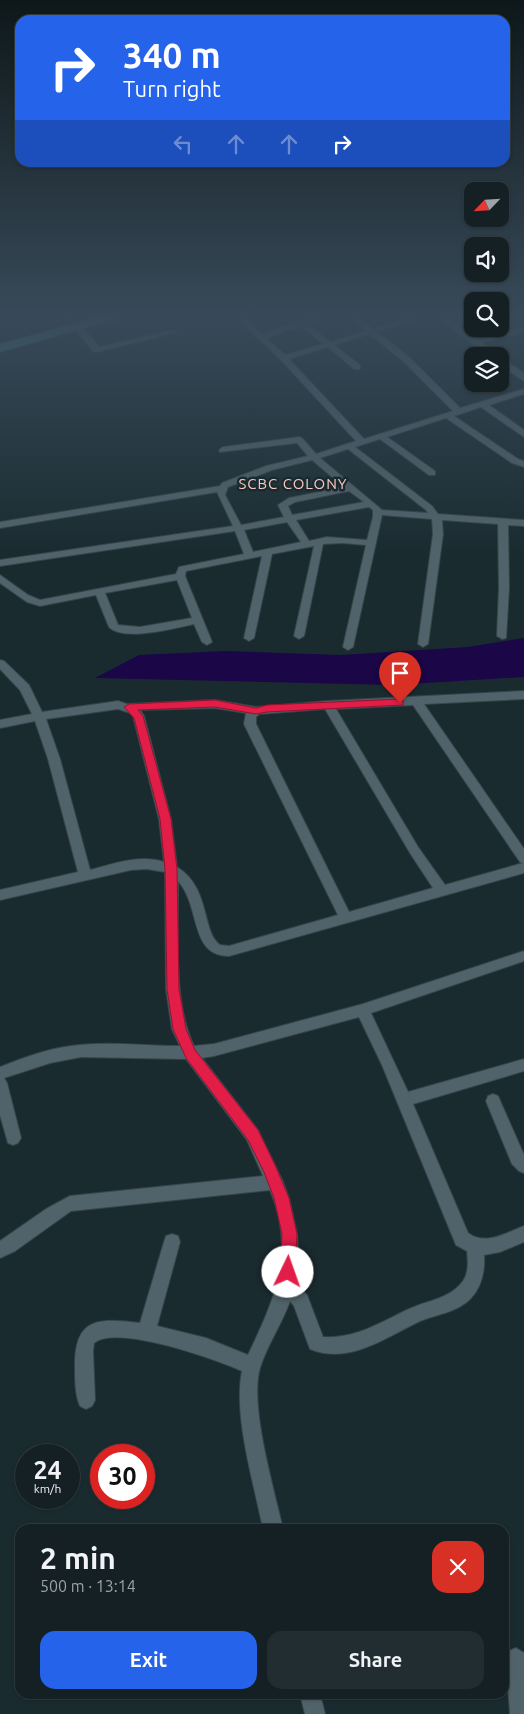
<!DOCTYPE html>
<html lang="en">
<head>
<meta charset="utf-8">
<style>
	:root { --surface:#142024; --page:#212d31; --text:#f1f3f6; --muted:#9da3a6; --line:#333e41; --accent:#2563eb }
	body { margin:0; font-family:Ubuntu,sans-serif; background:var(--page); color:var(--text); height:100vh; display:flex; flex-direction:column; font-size:19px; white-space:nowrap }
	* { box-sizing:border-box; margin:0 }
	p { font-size:16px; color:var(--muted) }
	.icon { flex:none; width:28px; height:28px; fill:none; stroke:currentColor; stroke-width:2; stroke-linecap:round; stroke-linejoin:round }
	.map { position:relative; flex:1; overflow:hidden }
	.details { position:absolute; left:15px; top:1524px; width:494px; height:175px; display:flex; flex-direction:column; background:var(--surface); border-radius:15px; box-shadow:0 1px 4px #0004,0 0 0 1px var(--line) }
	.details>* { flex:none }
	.banner { position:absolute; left:15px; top:15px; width:495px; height:152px; border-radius:15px; box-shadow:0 1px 4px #0004,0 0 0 1px var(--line); background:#2563eb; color:#fff; overflow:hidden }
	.needle { width:32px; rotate:245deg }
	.fabs { position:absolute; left:464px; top:182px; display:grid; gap:10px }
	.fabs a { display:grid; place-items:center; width:45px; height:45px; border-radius:10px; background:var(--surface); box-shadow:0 1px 4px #0004,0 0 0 1px var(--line); font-size:25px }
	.speed { position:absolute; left:15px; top:1444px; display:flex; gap:10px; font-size:25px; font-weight:700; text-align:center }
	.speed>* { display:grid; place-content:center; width:65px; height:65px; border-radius:50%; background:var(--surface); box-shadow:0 1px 4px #0004,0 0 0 1px var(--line); line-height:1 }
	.speed small { font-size:12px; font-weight:400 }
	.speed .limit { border:8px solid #d22; background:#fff; color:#111 }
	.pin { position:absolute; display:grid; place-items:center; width:42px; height:42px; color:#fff; margin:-51px -21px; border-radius:50% 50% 50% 0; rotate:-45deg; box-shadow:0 0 5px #0007 }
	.pin .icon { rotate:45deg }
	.me { position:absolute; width:55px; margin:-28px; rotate:3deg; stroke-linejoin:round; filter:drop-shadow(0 0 4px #0008) }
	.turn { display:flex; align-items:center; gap:18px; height:105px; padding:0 25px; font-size:22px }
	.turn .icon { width:65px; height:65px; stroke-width:2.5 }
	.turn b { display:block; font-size:35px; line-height:42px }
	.lanes { display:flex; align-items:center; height:48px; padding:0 25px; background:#0003; justify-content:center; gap:25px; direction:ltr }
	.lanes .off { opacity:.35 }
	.round { display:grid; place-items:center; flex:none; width:52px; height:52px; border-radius:15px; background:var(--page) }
	.summary { display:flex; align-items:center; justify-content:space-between; height:85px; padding:0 25px }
	h1 { font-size:30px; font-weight:700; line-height:38px }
	.cta { display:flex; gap:10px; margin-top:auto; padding:10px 25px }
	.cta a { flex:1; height:58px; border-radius:15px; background:var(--accent); color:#fff; font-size:20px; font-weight:700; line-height:58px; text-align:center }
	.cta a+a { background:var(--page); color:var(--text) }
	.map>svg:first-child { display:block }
	.water { fill:#1b0647 }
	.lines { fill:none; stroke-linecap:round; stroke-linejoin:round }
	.minor-casing { stroke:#374549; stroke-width:2 }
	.tertiary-casing { stroke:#374549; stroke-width:2 }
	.primary-casing { stroke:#374549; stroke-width:2 }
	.minor { fill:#51636a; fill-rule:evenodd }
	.tertiary { fill:#51636a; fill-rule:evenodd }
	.primary { fill:#418784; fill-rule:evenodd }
	.route { fill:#e11d48; stroke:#92132f }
	.labels { text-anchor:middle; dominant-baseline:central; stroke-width:5; stroke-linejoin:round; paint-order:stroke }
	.far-neighbourhood-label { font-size:15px; letter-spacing:1px; fill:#fcc8bf; stroke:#1a2b30 }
</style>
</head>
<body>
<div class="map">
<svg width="524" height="1714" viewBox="0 0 524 1714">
	<rect width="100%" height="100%" fill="#1a2b30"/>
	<!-- water -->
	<polygon class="water" points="524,638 524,677 392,685 95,678 139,655 224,651 341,655 468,647"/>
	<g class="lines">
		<defs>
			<g id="minor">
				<polygon points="63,315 70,315 72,318 65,320"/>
				<path d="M234,315H242L262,334L320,315H331L308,324L330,342L366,331L348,315H356L373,329L416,315H428L377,332L409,357L460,408L524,389V394L489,405L524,430V437L481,407L454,416L518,459L524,461V467L512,463L446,418L387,437L435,471V475H429L380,439L355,447L432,506L438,514L524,520V526L508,525L509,588L506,638L502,639L497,636L499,588L498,524L442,520L443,534L428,644L423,647L418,644L433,534L432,519L382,515L353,647L348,650L343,647L366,545L343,543L323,544L304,636L299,639L294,636L314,546L272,554L254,638L249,641L244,638L262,556L186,571L185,576L212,642L207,645L202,642L194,624C175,628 124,642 109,627L96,595L40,606L27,602L0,583V575L28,595L40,600L176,574L179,567L244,554L235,531L0,566V560L233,526L217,492L0,528V522L220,486L222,483L266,466L308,456L297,443L220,452L219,450L223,447L299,437L302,438L316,454L356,441L281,360ZM301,326L323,344L285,355L266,338ZM370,334L403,361L453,411L364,439L289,359L328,347L354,369H360V365L334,345ZM348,449L426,510L428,513L382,510L320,458ZM312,460L344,487L289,498L278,505L284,517L241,525L225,495L228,487L272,470ZM349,491L364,502L292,515L288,506L295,502ZM369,507L373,510V517L367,540L327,537L309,541L296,520ZM287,522L301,542L253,552L244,530ZM177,580L192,618L140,627L118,625L105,593Z"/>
				<polygon points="472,317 472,321 452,326 448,324"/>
				<polygon points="75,325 81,325 99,347 173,330 177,332 97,352 94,352 75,329"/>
				<polygon points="521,328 524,328 524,332 475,344 471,342"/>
				<path d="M0,660L4,661L29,685L42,712L118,701L127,704L215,700L256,707L328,701L524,691V699L424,704L524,849V873L229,956C189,956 201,906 178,881C179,931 172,1001 194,1046L214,1044L363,1004L524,951V961L371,1013L408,1092L524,1059V1071L413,1104L468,1233C485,1246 506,1233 524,1226V1242L500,1252L484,1255C485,1271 482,1286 471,1298C457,1313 436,1314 418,1322C385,1338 348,1365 310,1349L294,1306L290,1301C282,1324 267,1345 260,1368C249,1405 274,1489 283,1529H263C254,1483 233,1416 242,1371C215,1359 117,1324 94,1343L93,1351L95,1400L92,1406L86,1409L80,1406C75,1395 75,1380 75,1367C74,1317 99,1318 140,1323L164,1242L166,1236L172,1234L178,1236L180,1242L157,1326L206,1338L248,1355C274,1300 297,1252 270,1190L71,1211L15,1251L0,1258V1241L46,1209L70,1196L263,1176L247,1140L186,1059L81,1057L50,1063L4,1078L7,1083L21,1138L18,1143L13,1145L8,1143L0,1115V1067C23,1058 47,1049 71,1046C107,1041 144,1046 180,1046L172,1029L166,989L165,872L147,869L131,870L0,900V890L78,872L48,759L35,721L0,728V720L32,714L20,690L0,669ZM413,705L520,862L523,863L445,885L418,847L336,709ZM215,708L246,713L244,724L338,915L229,946L220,945C201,931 211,888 177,867L171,819L144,716L140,710ZM118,709L130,713L133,716L159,819L164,862C140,854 113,864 90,870L60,759L46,719ZM325,709L410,853L433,888L349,912L256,724V717L259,714ZM359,1017L382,1065L456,1245L467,1251C468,1261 469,1273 463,1281C450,1299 428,1300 409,1309C381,1322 356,1339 323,1337L307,1295L295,1283L298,1258L297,1234L289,1198L283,1182L258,1130L202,1058L214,1056Z"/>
				<polygon points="493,1094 498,1096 524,1155 524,1173 519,1171 512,1164 486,1101 488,1096"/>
				<polygon points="516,1648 524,1653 524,1714 510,1714 506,1658 509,1651"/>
				<polygon points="300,1694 320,1694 325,1714 305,1714"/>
			</g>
			<g id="tertiary">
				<polygon points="435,315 445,315 499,356 488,356"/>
				<polygon points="500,357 524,373 524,381 500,365"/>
			</g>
			<polygon id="primary" points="105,315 124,315 123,317 0,352 0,344"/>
		</defs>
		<!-- minor casing -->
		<use href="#minor" class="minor-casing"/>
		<!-- tertiary casing -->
		<use href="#tertiary" class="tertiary-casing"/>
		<!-- primary casing -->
		<use href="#primary" class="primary-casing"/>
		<!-- minor -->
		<use href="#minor" class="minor"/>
		<!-- tertiary -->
		<use href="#tertiary" class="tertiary"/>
		<!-- primary -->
		<use href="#primary" class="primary"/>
	</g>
	<!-- sky -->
	<linearGradient id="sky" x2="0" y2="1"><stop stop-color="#0e181a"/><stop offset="0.57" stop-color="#384a59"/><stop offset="1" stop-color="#384a59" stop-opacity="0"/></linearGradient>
	<rect width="524" height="555" fill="url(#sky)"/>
	<!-- route -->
	<polygon class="route" points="400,699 403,700 403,705 267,712 256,714 215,707 138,710 143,716 171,819 177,869 179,989 186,1029 195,1050 258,1130 275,1165 289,1198 297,1234 295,1272 293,1277 288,1280 283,1277 280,1272 282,1234 274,1198 264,1172 248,1140 186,1058 173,1029 167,989 165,869 160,819 134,718 124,707 129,704 215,700 256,708 267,705"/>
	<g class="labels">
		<!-- far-neighbourhood labels -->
		<g class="far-neighbourhood-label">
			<text x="293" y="483">SCBC COLONY</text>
		</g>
	</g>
</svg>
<div class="fabs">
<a><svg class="needle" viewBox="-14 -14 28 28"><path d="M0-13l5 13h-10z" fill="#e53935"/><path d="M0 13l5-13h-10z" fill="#9da3a6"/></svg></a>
<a><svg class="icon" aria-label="sound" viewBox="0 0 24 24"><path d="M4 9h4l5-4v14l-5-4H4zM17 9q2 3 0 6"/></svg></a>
<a><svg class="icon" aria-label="search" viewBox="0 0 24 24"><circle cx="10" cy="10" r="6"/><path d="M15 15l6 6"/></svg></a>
<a><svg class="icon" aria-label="layers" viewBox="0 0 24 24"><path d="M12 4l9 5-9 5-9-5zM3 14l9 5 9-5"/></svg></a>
</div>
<div class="speed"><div>24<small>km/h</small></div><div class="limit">30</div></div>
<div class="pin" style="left:400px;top:703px;background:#d93025"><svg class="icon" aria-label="arrive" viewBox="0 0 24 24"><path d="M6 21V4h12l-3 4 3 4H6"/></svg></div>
<svg class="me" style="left:288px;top:1272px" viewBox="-20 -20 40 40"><circle r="19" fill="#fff"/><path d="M0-13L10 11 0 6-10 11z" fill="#e11d48"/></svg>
<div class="banner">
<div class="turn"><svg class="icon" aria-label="right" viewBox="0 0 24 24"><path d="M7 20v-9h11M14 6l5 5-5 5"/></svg><div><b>340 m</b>Turn right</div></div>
<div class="lanes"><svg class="icon off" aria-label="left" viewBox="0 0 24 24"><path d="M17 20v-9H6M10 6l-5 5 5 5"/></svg><svg class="icon off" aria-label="ahead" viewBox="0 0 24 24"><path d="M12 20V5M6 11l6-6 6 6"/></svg><svg class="icon off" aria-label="ahead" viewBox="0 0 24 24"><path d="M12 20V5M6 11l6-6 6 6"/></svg><svg class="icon" aria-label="right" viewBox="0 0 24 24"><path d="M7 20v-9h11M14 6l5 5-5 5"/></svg></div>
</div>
<section class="details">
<div class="summary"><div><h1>2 min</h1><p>500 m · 13:14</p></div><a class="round" style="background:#d93025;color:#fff"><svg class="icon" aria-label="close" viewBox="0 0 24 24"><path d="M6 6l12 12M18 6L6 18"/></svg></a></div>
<div class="cta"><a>Exit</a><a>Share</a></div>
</section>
</div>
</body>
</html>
